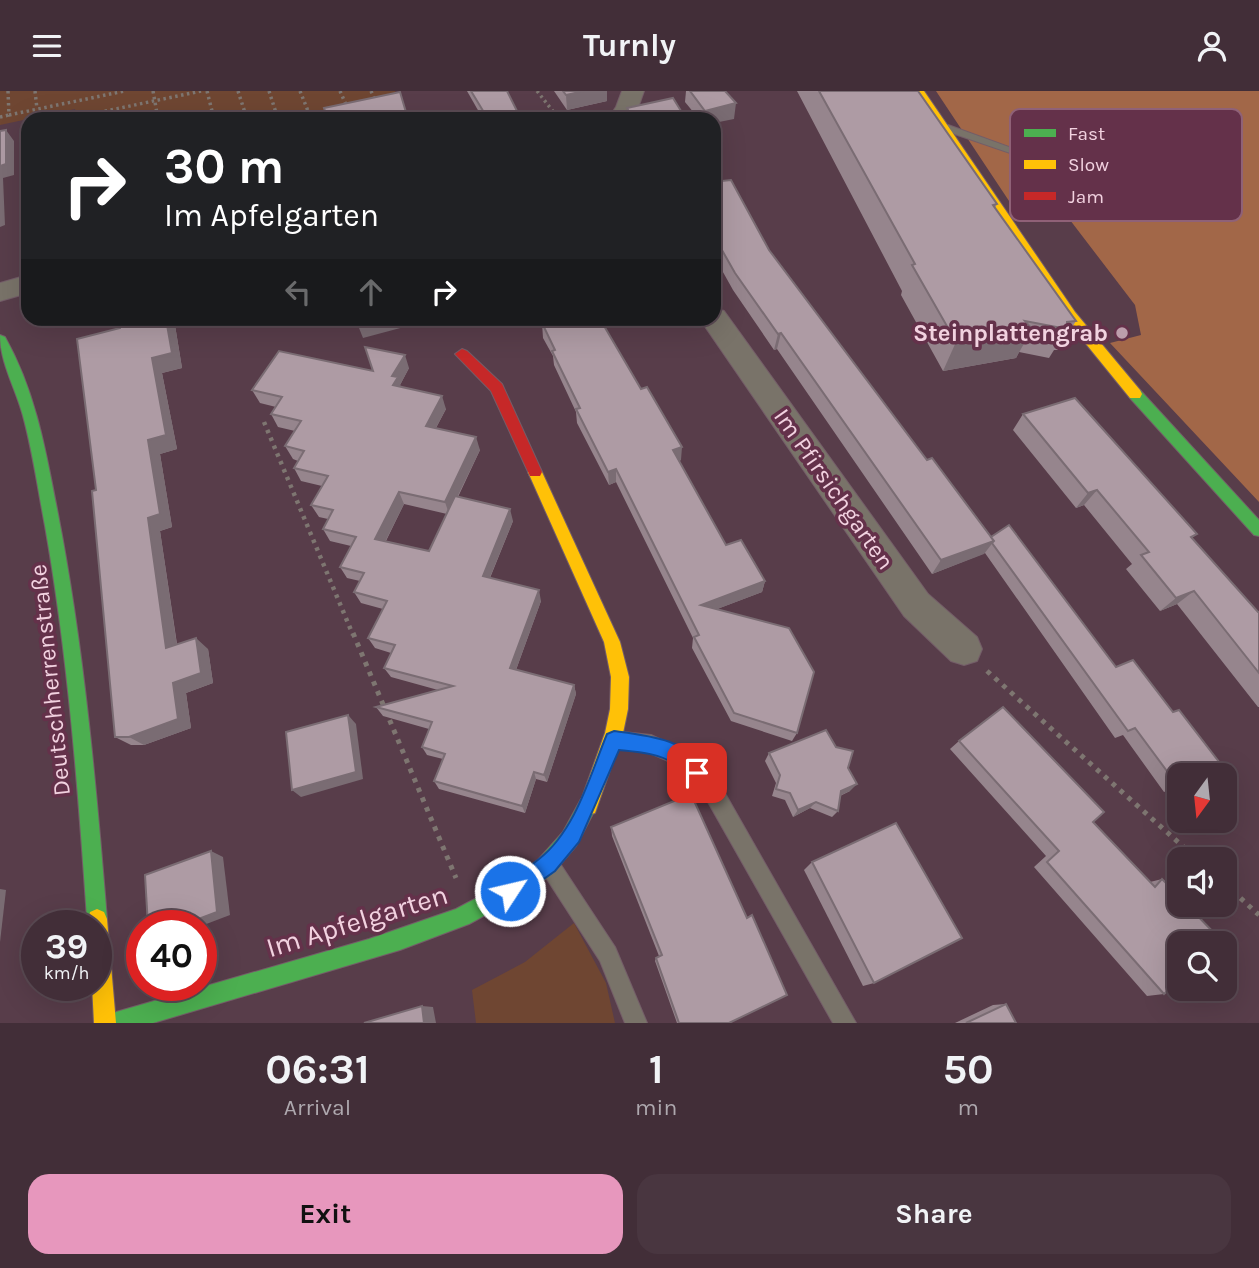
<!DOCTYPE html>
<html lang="en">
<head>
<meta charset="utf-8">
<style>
	:root { --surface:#422e38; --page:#493640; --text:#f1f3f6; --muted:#aea8ae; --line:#5a4a53; --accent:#e797bd }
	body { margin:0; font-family:Karla,sans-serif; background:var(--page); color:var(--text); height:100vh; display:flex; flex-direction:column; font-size:26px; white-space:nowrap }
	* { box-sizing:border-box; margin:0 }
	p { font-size:23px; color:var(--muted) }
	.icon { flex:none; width:38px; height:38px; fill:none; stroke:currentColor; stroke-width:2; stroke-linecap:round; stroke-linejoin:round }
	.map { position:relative; height:932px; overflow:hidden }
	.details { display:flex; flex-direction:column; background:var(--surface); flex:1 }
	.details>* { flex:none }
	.banner { position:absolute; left:21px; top:21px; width:700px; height:214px; border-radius:21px; box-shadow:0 7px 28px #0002,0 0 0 2px var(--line); background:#202124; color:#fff; overflow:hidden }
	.needle { width:46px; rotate:195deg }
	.controls { position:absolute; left:1167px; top:672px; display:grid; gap:14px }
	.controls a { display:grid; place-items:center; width:70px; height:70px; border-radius:14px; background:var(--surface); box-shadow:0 7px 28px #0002,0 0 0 2px var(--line); font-size:35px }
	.speed { position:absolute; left:21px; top:819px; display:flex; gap:14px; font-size:35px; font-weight:700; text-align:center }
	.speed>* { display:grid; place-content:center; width:91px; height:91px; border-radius:50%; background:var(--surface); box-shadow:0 7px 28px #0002,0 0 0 2px var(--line); line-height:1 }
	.speed small { font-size:18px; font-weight:400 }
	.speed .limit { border:10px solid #d22; background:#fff; color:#111 }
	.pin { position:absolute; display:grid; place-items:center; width:60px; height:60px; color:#fff; margin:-30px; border-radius:14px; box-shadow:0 4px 10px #0006 }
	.me { position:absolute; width:77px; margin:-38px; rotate:55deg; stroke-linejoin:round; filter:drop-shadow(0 0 5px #0008) }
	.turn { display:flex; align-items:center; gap:24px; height:147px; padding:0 28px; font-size:32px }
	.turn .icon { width:91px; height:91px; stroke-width:2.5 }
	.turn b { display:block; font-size:49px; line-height:60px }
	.lanes { display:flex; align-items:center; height:66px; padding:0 28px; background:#0003; justify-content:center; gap:35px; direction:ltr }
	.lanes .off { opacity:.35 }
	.eta { display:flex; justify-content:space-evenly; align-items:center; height:119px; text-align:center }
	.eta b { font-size:42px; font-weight:700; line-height:49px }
	.primary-button { display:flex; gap:14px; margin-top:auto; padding:14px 28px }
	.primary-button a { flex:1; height:80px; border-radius:21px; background:var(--accent); color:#111; font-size:28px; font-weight:700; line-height:80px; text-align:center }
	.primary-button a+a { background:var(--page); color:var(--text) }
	header { display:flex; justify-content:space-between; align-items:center; height:91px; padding:0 28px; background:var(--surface); font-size:32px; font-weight:700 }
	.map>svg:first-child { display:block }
	.green { fill:#6f4632 }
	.forest { fill:#a26748 }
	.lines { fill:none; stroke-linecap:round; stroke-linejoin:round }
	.lane-casing { stroke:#745d68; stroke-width:2 }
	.street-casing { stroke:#745d68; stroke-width:2 }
	.fast-casing { stroke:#745d68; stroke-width:2 }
	.slow-casing { stroke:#745d68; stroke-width:2 }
	.jam-casing { stroke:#745d68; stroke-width:2 }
	.path-far2 { stroke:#7e7671; stroke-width:3.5; stroke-dasharray:2.5 3.5; stroke-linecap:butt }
	.path-far1 { stroke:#7e7671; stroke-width:4.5; stroke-dasharray:3.5 5; stroke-linecap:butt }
	.path { stroke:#7e7671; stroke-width:5; stroke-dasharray:4.5 6; stroke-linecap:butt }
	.lane { fill:#797369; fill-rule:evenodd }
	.street { fill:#797369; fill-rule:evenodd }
	.fast { fill:#4caf50; fill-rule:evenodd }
	.slow { fill:#ffc107; fill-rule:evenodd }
	.jam { fill:#c62828; fill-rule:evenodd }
	.wall { fill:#96858d; fill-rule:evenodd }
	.shaded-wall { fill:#7a6c73 }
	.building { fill:#ae9ba4; stroke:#7a6c73; stroke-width:2 }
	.route { fill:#1a73e8; stroke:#114b97; stroke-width:2 }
	.poi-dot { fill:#bc9eac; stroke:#64314a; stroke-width:2.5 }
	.labels { text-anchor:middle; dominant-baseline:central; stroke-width:7; stroke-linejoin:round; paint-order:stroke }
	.poi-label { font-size:24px; font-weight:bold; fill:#f2d2e0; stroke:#64314a; text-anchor:end }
	.street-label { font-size:24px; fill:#f2d2e0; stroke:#64314a }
	.near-street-label { font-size:28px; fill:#f2d2e0; stroke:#64314a }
	.key { fill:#64314a; stroke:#8f6177; stroke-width:2 }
	.key-label { font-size:19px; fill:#f2d2e0 }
</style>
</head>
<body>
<header><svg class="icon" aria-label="menu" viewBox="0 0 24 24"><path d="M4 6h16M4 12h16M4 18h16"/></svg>Turnly<svg class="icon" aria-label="person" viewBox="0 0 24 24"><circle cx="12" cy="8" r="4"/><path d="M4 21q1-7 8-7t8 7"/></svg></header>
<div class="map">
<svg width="1259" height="932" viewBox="0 0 1259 932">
	<rect width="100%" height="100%" fill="#583d4a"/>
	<!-- green -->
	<g class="green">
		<polygon points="0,0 395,0 403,16 350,28 77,28 75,18 0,34"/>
		<polygon points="574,832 606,892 615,932 476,932 472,899 525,871"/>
	</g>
	<!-- forest -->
	<polygon class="forest" points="936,0 1259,0 1259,411 1110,252 1141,244 1135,214 1070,129 1015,119"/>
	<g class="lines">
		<defs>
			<g id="lane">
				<polygon points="940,34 948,34 1031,64 1022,66 940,38"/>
				<polygon points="614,640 651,644 689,662 718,690 856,932 833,932 704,704 677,674 650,662 608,655 605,649 608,643"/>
				<polygon points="550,765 557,768 615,856 647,932 625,932 600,870 543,782 540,775 543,768"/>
			</g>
			<g id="street">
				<polygon points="622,0 644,0 638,17 630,28 608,28 616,16"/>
				<polygon points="28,184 28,202 0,210 0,192"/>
				<polygon points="714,217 724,220 928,503 977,546 982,558 977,570 964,574 951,570 904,525 704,234 701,228 714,228"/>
			</g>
			<g id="fast">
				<path d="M0,244L5,246C36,301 46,361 58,423C84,557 96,692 107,828L104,835L97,838L96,835H90L87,828C78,697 68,565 45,435C38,399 33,362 23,325C16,298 0,272 0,244Z"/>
				<polygon points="1135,298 1140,299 1259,429 1259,445 1254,444 1130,307 1128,303 1130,299"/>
				<polygon points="588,706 595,708 597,715 576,755 552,783 526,802 469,833 400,859 153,932 105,932 108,924 116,921 369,848 456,818 512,788 538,769 563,741 581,708"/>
			</g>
			<g id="slow">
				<polygon points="914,0 924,0 1075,221 1140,299 1142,303 1140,307 1130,307 1065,227"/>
				<polygon points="535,375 542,381 620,551 629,586 628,618 623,642 595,722 588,724 581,722 579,715 605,642 610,618 611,586 604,551 528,381"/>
				<polygon points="97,818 104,821 107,828 116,932 94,932 92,894 96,894 96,835 87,835 90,821"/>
			</g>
			<polygon id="jam" points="462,258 467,260 502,293 542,381 540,385 530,385 491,300 455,263"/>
		</defs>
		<!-- lane casing -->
		<use href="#lane" class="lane-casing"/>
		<!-- street casing -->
		<use href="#street" class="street-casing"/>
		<!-- fast casing -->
		<use href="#fast" class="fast-casing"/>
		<!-- slow casing -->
		<use href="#slow" class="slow-casing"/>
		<!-- jam casing -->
		<use href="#jam" class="jam-casing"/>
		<!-- path-far2 -->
		<g class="path-far2">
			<polyline points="8,0 9,24 125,0"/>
			<polyline points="35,0 37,18"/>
			<polyline points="153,0 158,28"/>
			<polyline points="207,0 214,28"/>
			<polyline points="238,0 247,28"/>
			<polyline points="269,0 278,28"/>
			<polyline points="300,0 310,25"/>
			<polyline points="340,0 347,16"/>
			<polyline points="371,0 375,9"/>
			<polyline points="537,0 559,28"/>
			<polyline points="0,26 9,24"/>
			<polyline points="92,28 92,23 201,0"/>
			<polyline points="294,28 331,20"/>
		</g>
		<!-- path-far1 -->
		<polyline class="path-far1" points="264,331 353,544"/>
		<!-- path -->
		<g class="path">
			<polyline points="353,542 456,787"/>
			<polyline points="987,580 1197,768"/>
			<polyline points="1225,793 1259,824"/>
		</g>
		<!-- lane -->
		<use href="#lane" class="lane"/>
		<!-- street -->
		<use href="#street" class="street"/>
		<!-- fast -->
		<use href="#fast" class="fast"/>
		<!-- slow -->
		<use href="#slow" class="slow"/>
		<!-- jam -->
		<use href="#jam" class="jam"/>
	</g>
	<!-- wall -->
	<g class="wall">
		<polygon points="467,0 507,0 518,22 519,28 483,28"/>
		<polygon points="554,0 607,0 607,10 567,19"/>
		<polygon points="686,0 725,0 734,28 699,28 685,11"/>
		<polygon points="797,0 918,0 997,113 995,117 1076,230 1058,259 1054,259 1049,267 1019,261 1016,267 943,280 901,204 902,200"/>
		<polygon points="627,17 686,28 627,28"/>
		<polygon points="714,76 722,90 769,159 927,369 932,367 1180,695 1164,701 1123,644 1115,647 985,462 932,483 777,258 774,259 733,199 714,165"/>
		<polygon points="120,228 174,228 182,277 162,282 177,358 160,363 172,436 160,440 177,553 208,558 213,592 186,602 191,637 144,654 131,654 115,646 96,399 120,237"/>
		<polygon points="542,232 681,369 679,370 726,454 765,490 762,501 717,518 797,642 792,650 731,630 692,557 693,547 616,391 609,394 577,332 576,321 554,274 553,265 543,247"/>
		<path d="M409,277L400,294L401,296L446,318L436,337L480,359L458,406L513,430L490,487L541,510L516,579L574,594L576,603L547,691L536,688L525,722L439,698L434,690L443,668L427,664L422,656L429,638L383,625L376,616L438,599L391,586L384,577L391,562L375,557L368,547L383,518L361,512L354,501L360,490L347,487L340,476L351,455L330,450L323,438L328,428L319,426L311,414L322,395L301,390L294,377L298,370L293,368L285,355L295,340L278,336L271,323L276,316L260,312L252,299L373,280ZM404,413L447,423L429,460L386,450Z"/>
		<polygon points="1023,323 1197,443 1192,447 1258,521 1259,521 1259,616 1258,616 1177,513 1160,520 1126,478 1132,473 1084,414 1076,417 1013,339"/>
		<polygon points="959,650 1093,731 1150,791 1162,788 1164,903 1147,905 1034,776 1046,765 950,658"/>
		<polygon points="769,662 850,700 840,705 838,720 832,726 810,717 793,726 785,709 772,705 776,692 765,670"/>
		<polygon points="611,736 729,932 677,932 655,870 656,867 659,865 612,745"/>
		<polygon points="812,771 874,892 863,895 804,779"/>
		<polygon points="1006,913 1016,932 955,932 993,914"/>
	</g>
	<!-- shaded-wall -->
	<g class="shaded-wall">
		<polygon points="584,0 607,0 607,10 567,19 566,4"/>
		<polygon points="736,12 734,28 714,32 714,28 705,28 705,20"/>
		<polygon points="518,22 519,28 488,28"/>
		<polygon points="6,39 14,50 14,84 3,87 5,134 0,136 0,75"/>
		<polygon points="166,228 174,228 182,277 162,282 177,358 160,363 172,436 160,440 179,568 166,557 148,427 148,349 152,267"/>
		<polygon points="372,228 434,228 363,247 357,232"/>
		<polygon points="1032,238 1016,267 943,280 956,251"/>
		<polygon points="781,242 777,258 774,259 778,243"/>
		<polygon points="405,264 409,277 400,294 402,300 393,294 392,285"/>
		<polygon points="442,305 446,318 430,348 426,335"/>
		<polygon points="476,346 480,359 449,423 445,411"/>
		<polygon points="682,356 681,369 672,372 673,359"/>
		<polygon points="616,378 616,391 609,394 608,381"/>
		<polygon points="1097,399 1084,414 1076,417 1088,402"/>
		<polygon points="399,401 404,413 381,459 375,448"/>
		<polygon points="510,418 513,430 486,496 483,485"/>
		<polygon points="994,450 984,463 932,483 941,469"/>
		<polygon points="765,490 762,501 699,525 701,514"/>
		<polygon points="539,499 541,510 513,587 510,577"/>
		<polygon points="1194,500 1177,513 1160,520 1176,507"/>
		<polygon points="196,547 208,558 213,592 186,602 191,637 144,654 129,646 173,592"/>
		<polygon points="574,594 576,603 547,691 544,684"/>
		<polygon points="348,624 356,633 363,688 301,706 292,699"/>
		<polygon points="534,681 536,688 525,722 522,715"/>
		<polygon points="857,693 850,700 835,707 841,700"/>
		<polygon points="816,711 810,717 793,726 798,719"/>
		<polygon points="211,760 223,766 230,824 201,835 180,835"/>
		<polygon points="0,798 6,799 0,851"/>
		<polygon points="422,915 433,916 436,932 424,932"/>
	</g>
	<!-- building -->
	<g class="building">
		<polygon points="471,0 507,0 518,22 488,28"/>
		<polygon points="563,0 584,0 566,4"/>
		<polygon points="690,0 725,0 736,12 705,20"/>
		<polygon points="819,0 918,0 997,113 993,114 1076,230 1067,231 1067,238 1025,230 1032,238 956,251 912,174 915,173"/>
		<polygon points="400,1 408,28 328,28 324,17"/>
		<polygon points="673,7 686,28 633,28 627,17"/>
		<polygon points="6,39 6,73 0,75 0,40"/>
		<polygon points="714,76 722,90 731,89 769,159 927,369 932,367 994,450 941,469 781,242 778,243 735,182 714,145"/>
		<polygon points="120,228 166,228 172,262 152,267 166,344 148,349 160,423 148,427 166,557 196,547 201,582 173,592 178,628 129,646 115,646 92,400 96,399 77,248 120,237"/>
		<polygon points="355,228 372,228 357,232"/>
		<polygon points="557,228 600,228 641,298 647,296 682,356 673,359 726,454 741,449 765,490 701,514 789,537 814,581 797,642 734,622 694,546 699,544 616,378 608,381 576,318 580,317 552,260 555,259 542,232"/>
		<polygon points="365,256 405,264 392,285 398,286 393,294 442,305 426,335 476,346 445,411 399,401 375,448 429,460 455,405 510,418 483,485 539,499 510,577 574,594 544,684 534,681 522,715 434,690 445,663 422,656 432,631 376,616 453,595 384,577 395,554 368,547 387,510 354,501 364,482 340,476 356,446 323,438 333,419 311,414 328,385 294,377 304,360 285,355 301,330 271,323 282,306 252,299 279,260 373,280"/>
		<polygon points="1075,307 1197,443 1191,446 1258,521 1259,521 1259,582 1194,500 1176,507 1141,464 1149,461 1097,399 1088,402 1023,323"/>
		<polygon points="1009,434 1116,576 1133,569 1173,621 1179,619 1223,676 1203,684 1180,684 1180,694 1178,695 1135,637 1128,640 992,452 994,450 991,446"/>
		<polygon points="1003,616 1104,721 1093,731 1155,796 1162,788 1180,806 1180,814 1187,814 1220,848 1215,852 1180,852 1180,888 1164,903 1047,771 1059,760 959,650"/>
		<polygon points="348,624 356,681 292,699 286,641"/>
		<polygon points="826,639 836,656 853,660 848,677 857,693 841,700 838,720 816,711 798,719 790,702 776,698 780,684 769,662"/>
		<polygon points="691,703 747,827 752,824 787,904 729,932 679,932 656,867 662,864 611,736"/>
		<polygon points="896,732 962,847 874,892 812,771"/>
		<polygon points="211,760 217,821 180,835 148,835 145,784"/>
		<polygon points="1006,913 1016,932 966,932"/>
		<polygon points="422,915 424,932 364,932"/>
	</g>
	<!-- route -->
	<path class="route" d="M614,640C645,644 692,648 706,682L704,689L697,692C687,688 684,678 675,673C658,662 639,661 619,659L579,751L555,780L517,807L510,810L503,807L500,800L503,793C515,785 528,777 539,768C576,739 590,684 607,643Z"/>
	<!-- markers -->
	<circle class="poi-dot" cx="1122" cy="242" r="7"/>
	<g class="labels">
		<!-- poi labels -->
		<g class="poi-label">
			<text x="1108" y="242">Steinplattengrab</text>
		</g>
		<!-- street labels -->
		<g class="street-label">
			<text transform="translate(834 398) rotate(55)">Im Pfirsichgarten</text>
			<text transform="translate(50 589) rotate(-96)">Deutschherrenstraße</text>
		</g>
		<!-- near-street labels -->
		<g class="near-street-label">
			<text transform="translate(357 830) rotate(-17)">Im Apfelgarten</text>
		</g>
	</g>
	<!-- legend -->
	<rect x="1010" y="18" width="232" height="112" rx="10" class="key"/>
	<rect x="1024" y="38" width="32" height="8" fill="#4caf50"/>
	<rect x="1024" y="69" width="32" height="9" fill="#ffc107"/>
	<rect x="1024" y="101" width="32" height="8" fill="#c62828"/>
	<g class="key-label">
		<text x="1068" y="49">Fast</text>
		<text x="1068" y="80">Slow</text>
		<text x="1068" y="112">Jam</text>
	</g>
</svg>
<div class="controls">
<a><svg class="needle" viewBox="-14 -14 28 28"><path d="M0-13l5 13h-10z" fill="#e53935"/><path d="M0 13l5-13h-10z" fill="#aea8ae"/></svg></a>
<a><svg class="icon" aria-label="sound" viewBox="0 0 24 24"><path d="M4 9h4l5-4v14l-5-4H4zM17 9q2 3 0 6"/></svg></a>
<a><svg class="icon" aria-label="search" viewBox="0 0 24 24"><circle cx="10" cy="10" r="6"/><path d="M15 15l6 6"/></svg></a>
</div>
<div class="speed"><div>39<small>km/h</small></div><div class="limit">40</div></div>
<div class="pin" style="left:697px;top:682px;background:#d93025"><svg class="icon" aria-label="arrive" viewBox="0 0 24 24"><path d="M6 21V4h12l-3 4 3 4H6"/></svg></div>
<svg class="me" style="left:510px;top:800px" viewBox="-20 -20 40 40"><circle r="17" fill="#1a73e8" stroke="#fff" stroke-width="3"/><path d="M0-11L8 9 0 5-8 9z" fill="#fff"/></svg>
<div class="banner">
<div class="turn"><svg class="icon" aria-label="right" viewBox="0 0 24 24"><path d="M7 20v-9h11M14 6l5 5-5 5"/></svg><div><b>30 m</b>Im Apfelgarten</div></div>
<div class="lanes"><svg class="icon off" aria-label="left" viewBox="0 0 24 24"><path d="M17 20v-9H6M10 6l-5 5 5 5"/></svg><svg class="icon off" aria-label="ahead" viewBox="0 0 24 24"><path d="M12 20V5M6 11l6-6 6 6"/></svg><svg class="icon" aria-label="right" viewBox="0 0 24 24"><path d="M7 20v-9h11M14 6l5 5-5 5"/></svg></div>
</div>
</div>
<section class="details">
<div class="eta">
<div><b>06:31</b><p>Arrival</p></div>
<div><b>1</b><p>min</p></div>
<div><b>50</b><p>m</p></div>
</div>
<div class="primary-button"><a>Exit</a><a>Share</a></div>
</section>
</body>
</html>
